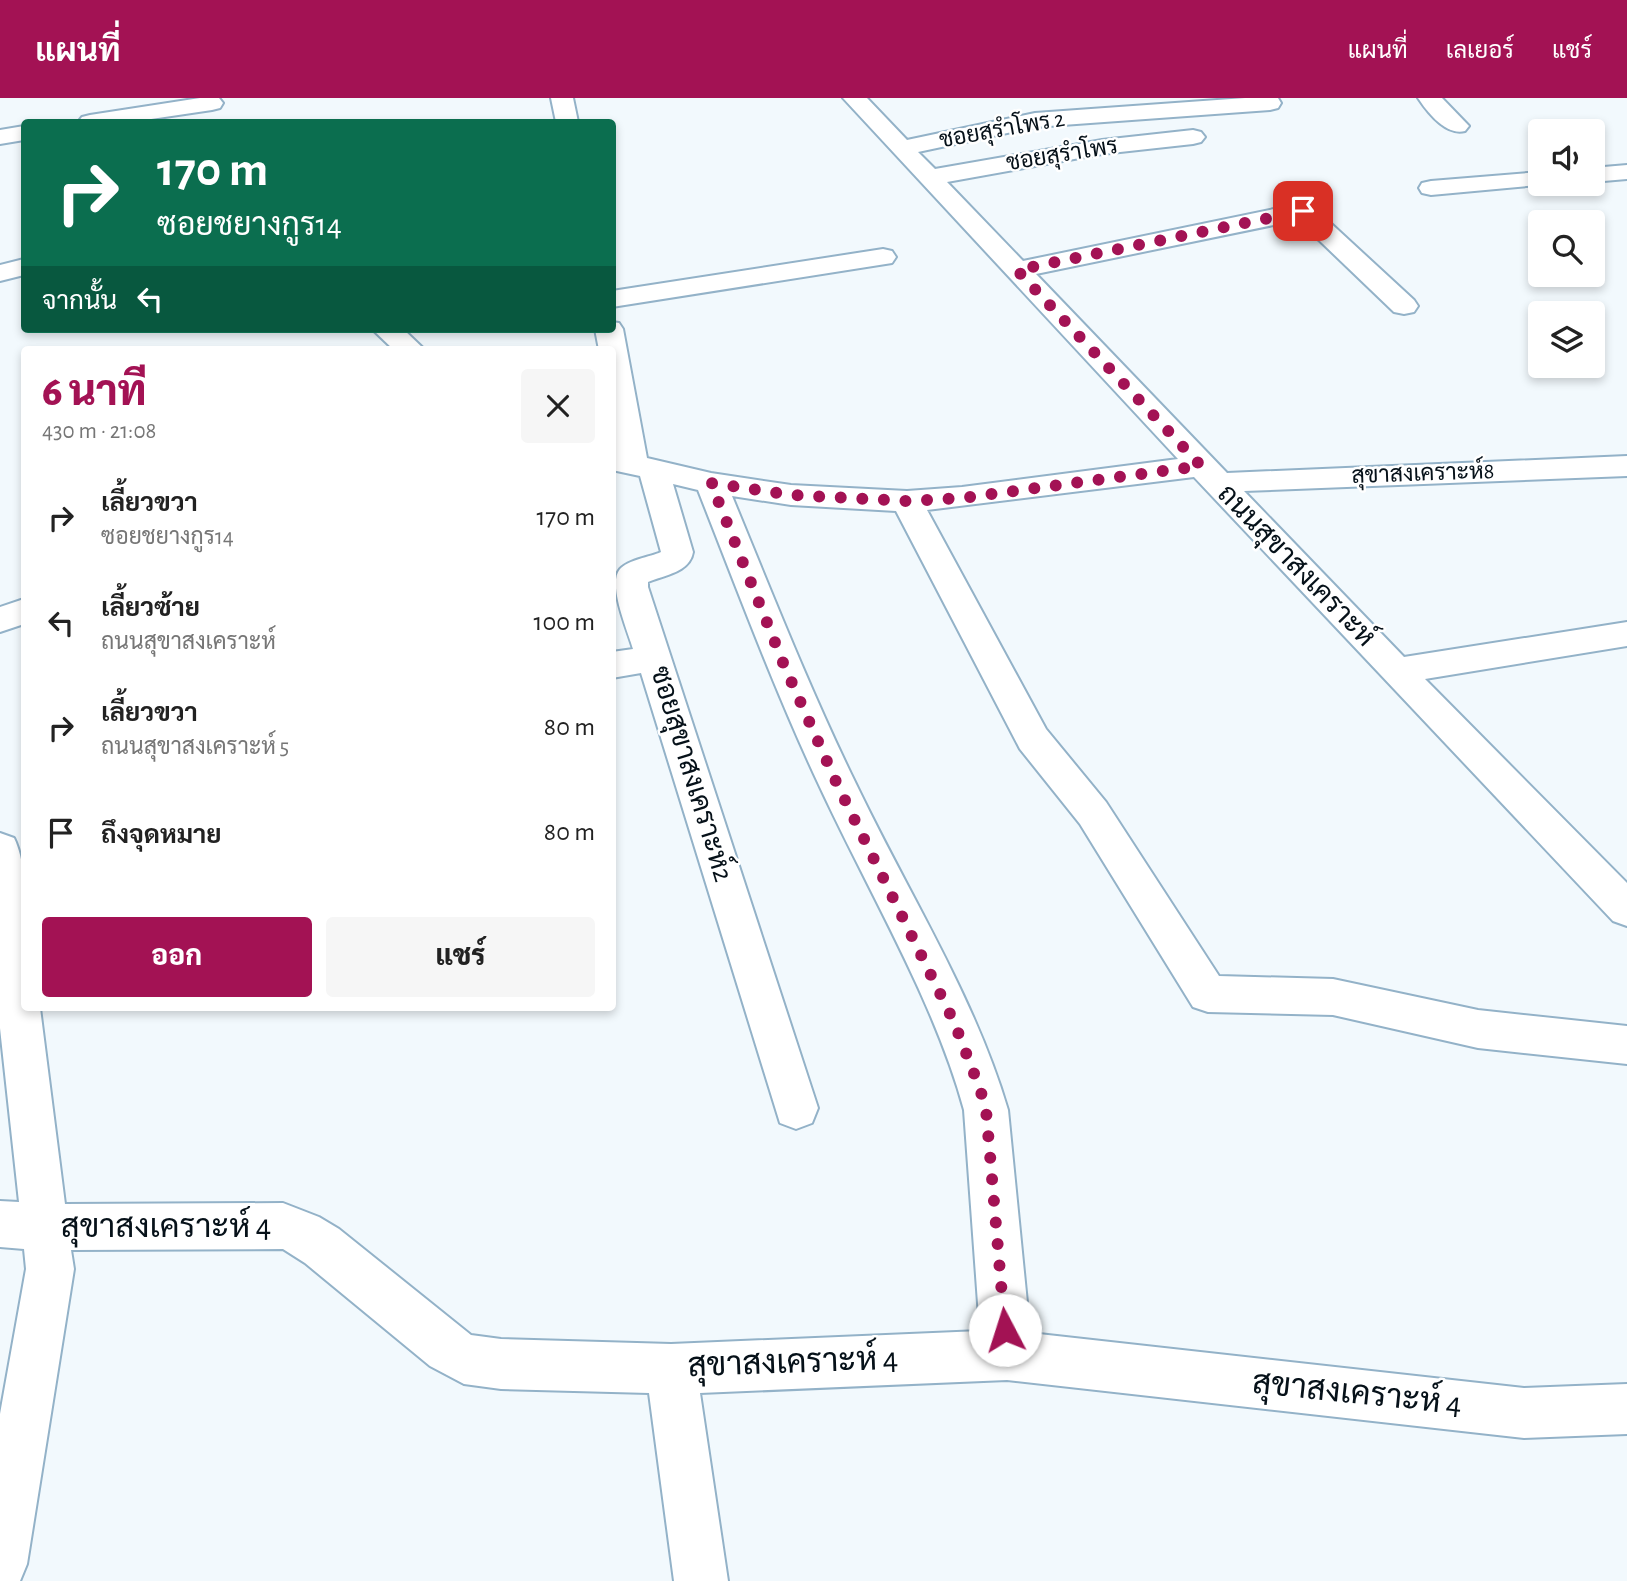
<!DOCTYPE html>
<html lang="th">
<head>
<meta charset="utf-8">
<style>
	:root { --surface:#fff; --page:#f6f6f6; --text:#222; --muted:#767676; --accent:#a31254 }
	body { margin:0; font-family:"Alegreya Sans",Sarabun,sans-serif; background:var(--page); color:var(--text); height:100vh; display:flex; flex-direction:column; font-size:26px; white-space:nowrap }
	* { box-sizing:border-box; margin:0 }
	p { font-size:23px; color:var(--muted) }
	.icon { flex:none; width:38px; height:38px; fill:none; stroke:currentColor; stroke-width:2; stroke-linecap:round; stroke-linejoin:round }
	.map { position:relative; flex:1; overflow:hidden }
	.side { position:absolute; left:21px; top:248px; width:595px; height:665px; display:flex; flex-direction:column; background:var(--surface); border-radius:7px; box-shadow:0 4px 10px #0003 }
	.side>* { flex:none }
	.top-card { position:absolute; left:21px; top:21px; width:595px; height:214px; border-radius:7px; box-shadow:0 4px 10px #0003; background:#0b6e4f; color:#fff; overflow:hidden }
	.controls { position:absolute; left:1528px; top:21px; display:grid; gap:14px }
	.controls a { display:grid; place-items:center; width:77px; height:77px; border-radius:7px; background:var(--surface); box-shadow:0 4px 10px #0003; font-size:35px }
	.pin { position:absolute; display:grid; place-items:center; width:60px; height:60px; color:#fff; margin:-30px; border-radius:14px; box-shadow:0 4px 10px #0006 }
	.me { position:absolute; width:77px; margin:-38px; rotate:355deg; stroke-linejoin:round; filter:drop-shadow(0 0 5px #0008) }
	.turn { display:flex; align-items:center; gap:24px; height:147px; padding:0 21px; font-size:32px }
	.turn .icon { width:91px; height:91px; stroke-width:2.5 }
	.turn b { display:block; font-size:49px; line-height:60px }
	.then { display:flex; align-items:center; height:66px; padding:0 21px; background:#0003; gap:14px; font-size:26px }
	.round { display:grid; place-items:center; flex:none; width:74px; height:74px; border-radius:7px; background:var(--page) }
	.overview { display:flex; align-items:center; justify-content:space-between; height:119px; padding:0 21px }
	h1 { font-size:42px; font-weight:800; line-height:52px; color:var(--accent) }
	.cta { display:flex; gap:14px; margin-top:auto; padding:14px 21px }
	.cta a { flex:1; height:80px; border-radius:7px; background:var(--accent); color:#fff; font-size:28px; font-weight:800; line-height:80px; text-align:center }
	.cta a+a { background:var(--page); color:var(--text) }
	ul { padding:0; list-style:none }
	li { display:flex; align-items:center; gap:21px; height:105px; padding:0 21px }
	li div { flex:1 }
	li b { display:block; font-size:26px }
	li em { font-style:normal }
	header { display:flex; align-items:center; gap:42px; box-sizing:border-box; height:98px; padding:0 35px; background:var(--accent); color:#fff }
	header strong { font-size:33px }
	nav { display:flex; gap:38px; margin-inline-start:auto; font-size:24px }
	.map>svg:first-child { display:block }
	.lines { fill:none; stroke-linecap:round; stroke-linejoin:round }
	.minor-casing { stroke:#93b2c8; stroke-width:4 }
	.minor { fill:#fff; fill-rule:evenodd }
	.route { stroke:#a31254; stroke-width:12; stroke-dasharray:0 21.6 }
	.labels { text-anchor:middle; dominant-baseline:central; stroke-width:5; stroke-linejoin:round; paint-order:stroke }
	.far-street-label { font-size:23px; fill:#061119; stroke:#fff }
	.street-label { font-size:28px; fill:#061119; stroke:#fff }
	.near-street-label { font-size:33px; fill:#061119; stroke:#fff }
</style>
</head>
<body>
<header>
<strong>แผนที่</strong>
<nav><a>แผนที่</a><a>เลเยอร์</a><a>แชร์</a></nav>
</header>
<div class="map">
<svg width="1627" height="1483" viewBox="0 0 1627 1483">
	<rect width="100%" height="100%" fill="#f2f9fd"/>
	<g class="lines">
		<defs>
			<g id="minor">
				<polygon points="200,0 219,0 223,5 220,10 212,12 131,24 78,24 82,19 90,17"/>
				<polygon points="551,0 573,0 578,24 556,24"/>
				<path d="M843,0H867L907,42L1035,15L1245,0H1278L1281,5L1278,10L1270,12L1035,29L918,54L935,71L1102,42L1193,32L1201,34L1205,39L1201,44L1193,46L1102,56L947,84L1023,163L1303,105L1312,108L1414,202L1418,208L1414,214L1404,216L1394,214L1298,122L1036,176L1227,375L1627,358V378L1244,393L1404,559L1627,524V548L1425,581L1627,785V828L1613,823L1194,379L927,412L1046,631L1106,704L1219,878L1333,881L1478,912L1627,928V966L1478,950L1333,917L1208,914L1193,909L1080,726L1020,651L896,413L791,407L732,398C772,495 810,592 856,686C907,793 974,897 1008,1012L1030,1235L1524,1290L1627,1286V1336L1524,1340L1007,1282L700,1295L728,1483H674L649,1295L501,1291L464,1286L430,1268L305,1165L283,1151L71,1152L74,1171L27,1466L20,1483H0V1316L26,1171L24,1151L0,1149V1103L19,1104L0,930V735L14,740C33,778 24,865 24,910H40L65,1106L283,1105L319,1119L339,1131L471,1237L501,1241L671,1246L980,1233L964,1012C934,902 867,791 819,687C774,591 737,491 698,392L673,386L693,454C690,474 665,477 648,484V489L818,1010L812,1025L796,1031L780,1025L641,575L612,580V554L633,551C628,533 607,486 620,471C628,462 650,459 661,454L640,378L612,372V352L616,353L612,334V252H599L595,231H612V224L619,225L623,231L647,360L711,375L791,387L907,393L962,389L1178,361Z"/>
				<path d="M1418,0H1442L1469,28L1465,33C1446,38 1428,15 1418,0Z"/>
				<polygon points="24,28 24,42 0,46 0,32"/>
				<polygon points="1627,67 1627,81 1592,84 1592,70"/>
				<polygon points="1540,74 1540,86 1549,86 1431,97 1422,95 1419,90 1422,85 1431,83"/>
				<polygon points="883,151 892,153 896,159 892,165 612,209 612,193"/>
				<polygon points="24,161 24,177 0,183 0,167"/>
				<polygon points="372,231 403,231 425,252 394,252"/>
				<polygon points="24,501 24,526 0,534 0,509"/>
			</g>
		</defs>
		<!-- minor casing -->
		<use href="#minor" class="minor-casing"/>
		<!-- minor -->
		<use href="#minor" class="minor"/>
	</g>
	<g class="lines">
		<!-- route -->
		<polyline class="route" points="1005,1232 990,1057 986,1012 980,991 954,924 837,686 784,567 711,385 791,397 907,403 962,400 1201,368 1017,172 1303,113"/>
	</g>
	<g class="labels">
		<!-- far-street labels -->
		<g class="far-street-label">
			<text transform="translate(1002 32) rotate(-10)">ชอยสุรำโพร 2</text>
			<text transform="translate(1062 57) rotate(-9)">ชอยสุรำโพร</text>
			<text transform="translate(1423 376) rotate(-2)">สุขาสงเคราะห์8</text>
		</g>
		<!-- street labels -->
		<g class="street-label">
			<text transform="translate(1296 468) rotate(46)">ถนนสุขาสงเคราะห์</text>
			<text transform="translate(691 676) rotate(73)">ซอยสุขาสงเคราะห์2</text>
		</g>
		<!-- near-street labels -->
		<g class="near-street-label">
			<text x="166" y="1129">สุขาสงเคราะห์ 4</text>
			<text transform="translate(793 1265) rotate(-2)">สุขาสงเคราะห์ 4</text>
			<text transform="translate(1357 1296) rotate(6)">สุขาสงเคราะห์ 4</text>
		</g>
	</g>
</svg>
<div class="controls">
<a><svg class="icon" aria-label="sound" viewBox="0 0 24 24"><path d="M4 9h4l5-4v14l-5-4H4zM17 9q2 3 0 6"/></svg></a>
<a><svg class="icon" aria-label="search" viewBox="0 0 24 24"><circle cx="10" cy="10" r="6"/><path d="M15 15l6 6"/></svg></a>
<a><svg class="icon" aria-label="layers" viewBox="0 0 24 24"><path d="M12 4l9 5-9 5-9-5zM3 14l9 5 9-5"/></svg></a>
</div>
<div class="pin" style="left:1303px;top:113px;background:#d93025"><svg class="icon" aria-label="arrive" viewBox="0 0 24 24"><path d="M6 21V4h12l-3 4 3 4H6"/></svg></div>
<svg class="me" style="left:1005px;top:1232px" viewBox="-20 -20 40 40"><circle r="19" fill="#fff"/><path d="M0-13L10 11 0 6-10 11z" fill="#a31254"/></svg>
<div class="top-card">
<div class="turn"><svg class="icon" aria-label="right" viewBox="0 0 24 24"><path d="M7 20v-9h11M14 6l5 5-5 5"/></svg><div><b>170 m</b>ซอยชยางกูร14</div></div>
<div class="then">จากนั้น<svg class="icon" aria-label="left" viewBox="0 0 24 24"><path d="M17 20v-9H6M10 6l-5 5 5 5"/></svg></div>
</div>
<section class="side">
<div class="overview"><div><h1>6 นาที</h1><p>430 m · 21:08</p></div><a class="round"><svg class="icon" aria-label="close" viewBox="0 0 24 24"><path d="M6 6l12 12M18 6L6 18"/></svg></a></div>
<ul>
<li><svg class="icon" aria-label="right" viewBox="0 0 24 24"><path d="M7 20v-9h11M14 6l5 5-5 5"/></svg><div><b>เลี้ยวขวา</b><p>ซอยชยางกูร14</p></div><em>170 m</em></li>
<li><svg class="icon" aria-label="left" viewBox="0 0 24 24"><path d="M17 20v-9H6M10 6l-5 5 5 5"/></svg><div><b>เลี้ยวซ้าย</b><p>ถนนสุขาสงเคราะห์</p></div><em>100 m</em></li>
<li><svg class="icon" aria-label="right" viewBox="0 0 24 24"><path d="M7 20v-9h11M14 6l5 5-5 5"/></svg><div><b>เลี้ยวขวา</b><p>ถนนสุขาสงเคราะห์ 5</p></div><em>80 m</em></li>
<li><svg class="icon" aria-label="arrive" viewBox="0 0 24 24"><path d="M6 21V4h12l-3 4 3 4H6"/></svg><div><b>ถึงจุดหมาย</b></div><em>80 m</em></li>
</ul>
<div class="cta"><a>ออก</a><a>แชร์</a></div>
</section>
</div>
</body>
</html>
